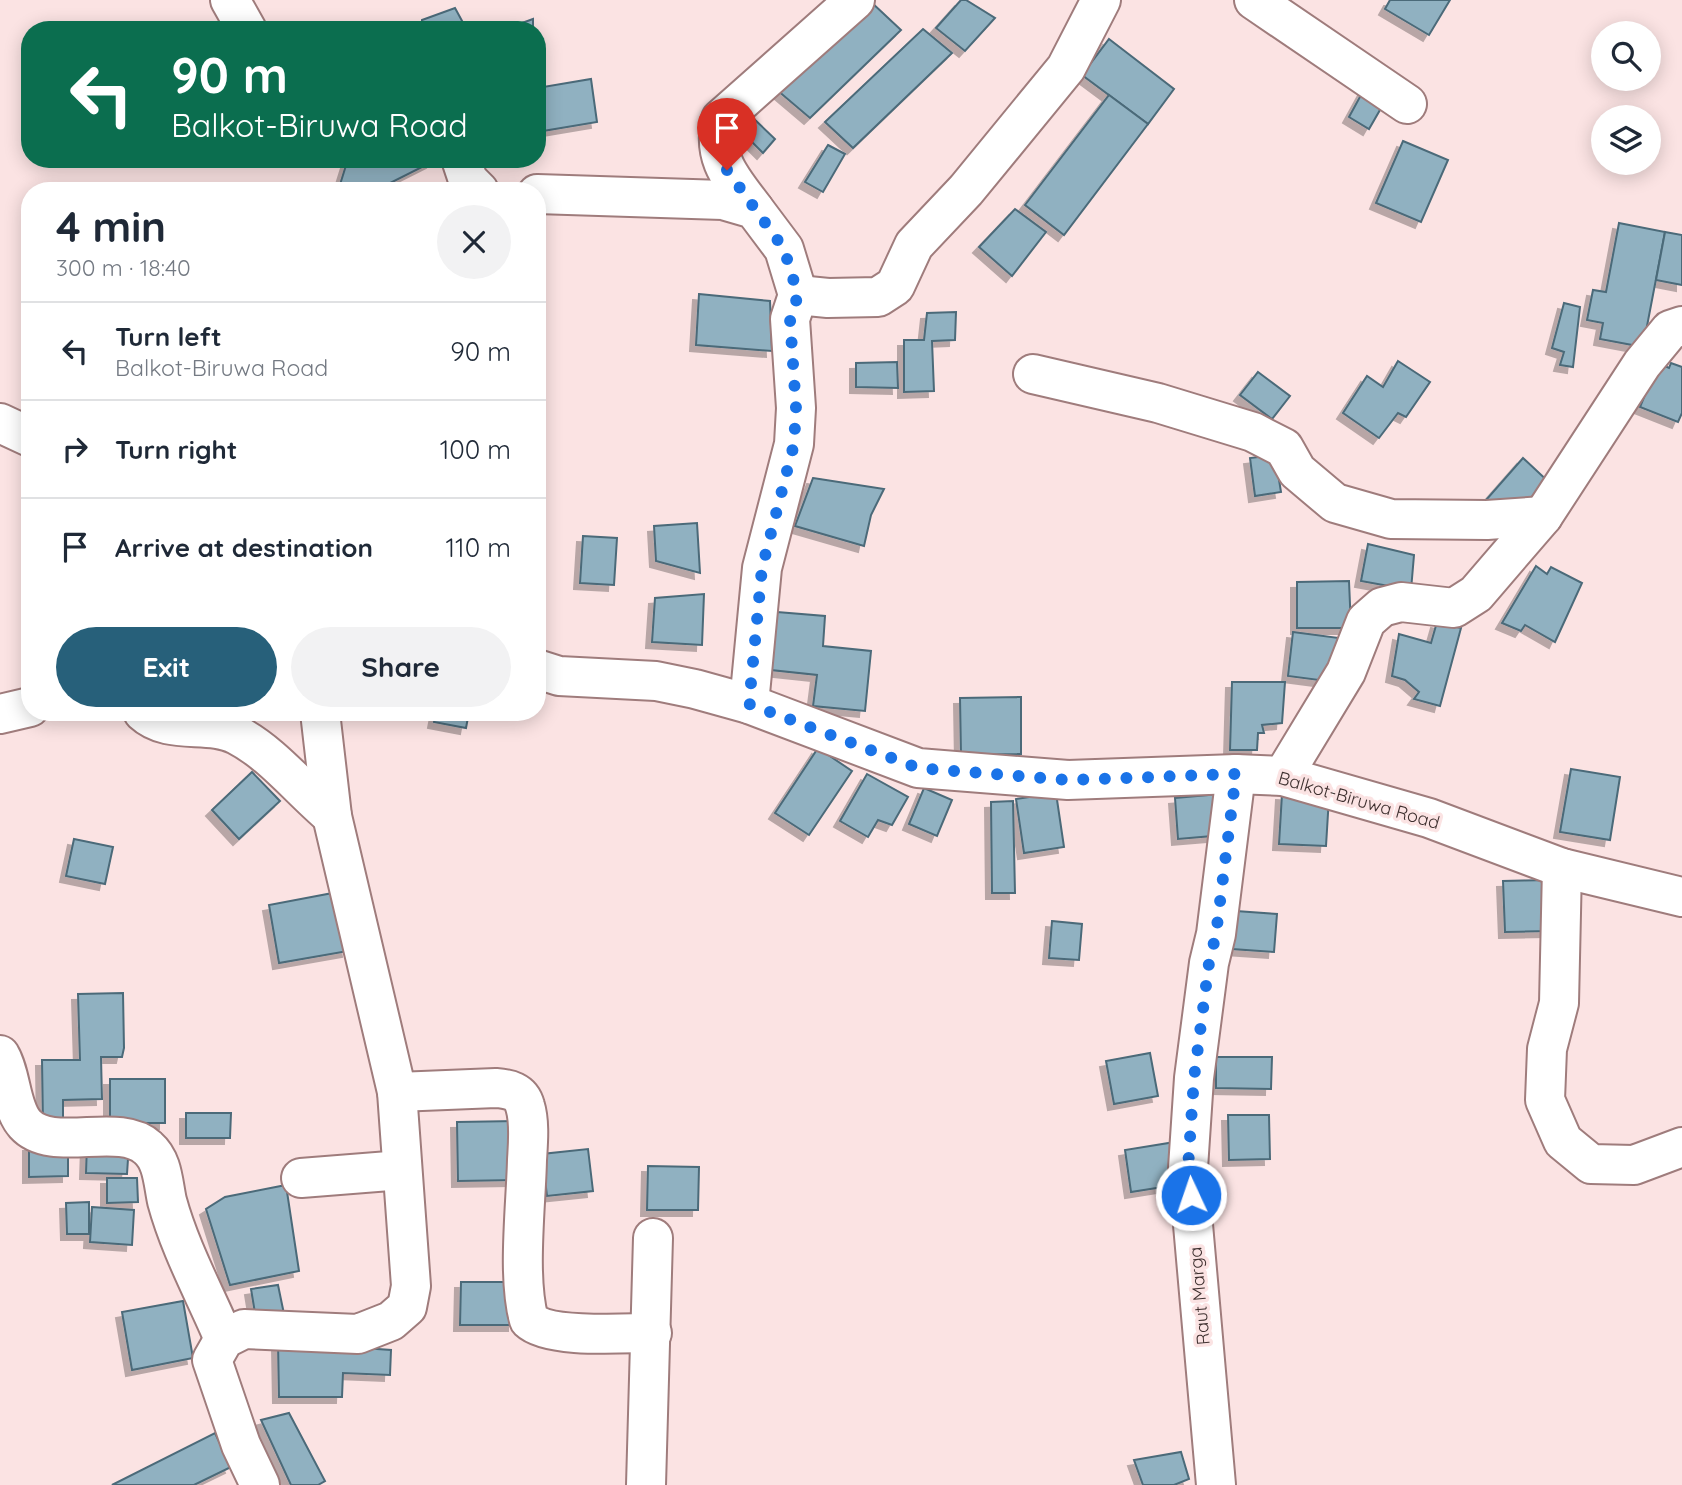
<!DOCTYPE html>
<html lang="en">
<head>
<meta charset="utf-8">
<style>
	:root { --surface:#fff; --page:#f2f2f3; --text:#1f2937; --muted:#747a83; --line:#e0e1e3; --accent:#27607a }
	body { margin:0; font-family:Quicksand,sans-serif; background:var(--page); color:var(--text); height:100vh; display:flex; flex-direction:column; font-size:26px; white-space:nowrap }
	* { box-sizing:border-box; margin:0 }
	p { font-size:23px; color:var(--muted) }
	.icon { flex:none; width:38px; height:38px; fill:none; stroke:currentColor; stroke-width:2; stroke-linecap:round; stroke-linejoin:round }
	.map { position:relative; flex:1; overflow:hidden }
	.sheet { position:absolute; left:21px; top:182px; width:525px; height:539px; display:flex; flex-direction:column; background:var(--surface); border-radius:28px; box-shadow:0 4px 18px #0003 }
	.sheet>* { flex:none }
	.top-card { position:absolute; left:21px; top:21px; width:525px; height:147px; border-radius:28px; box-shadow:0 4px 18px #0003; background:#0b6e4f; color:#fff; overflow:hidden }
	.buttons { position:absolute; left:1591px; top:21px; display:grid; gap:14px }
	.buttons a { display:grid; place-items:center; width:70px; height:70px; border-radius:50%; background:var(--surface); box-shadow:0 4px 18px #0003; font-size:35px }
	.pin { position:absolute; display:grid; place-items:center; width:60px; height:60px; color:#fff; margin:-72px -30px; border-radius:50% 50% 50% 0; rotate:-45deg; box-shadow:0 0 7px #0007 }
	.pin .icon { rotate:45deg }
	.me { position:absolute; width:77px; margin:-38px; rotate:357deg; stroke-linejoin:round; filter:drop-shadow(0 0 5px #0008) }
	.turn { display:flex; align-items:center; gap:24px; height:147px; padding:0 35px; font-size:32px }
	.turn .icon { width:91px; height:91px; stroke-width:2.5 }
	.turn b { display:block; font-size:49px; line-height:60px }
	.round { display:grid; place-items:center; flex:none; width:74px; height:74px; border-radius:37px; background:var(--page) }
	.headline { display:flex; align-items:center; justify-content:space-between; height:119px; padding:0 35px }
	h1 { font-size:42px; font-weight:700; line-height:52px }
	.cta { display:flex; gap:14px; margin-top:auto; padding:14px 35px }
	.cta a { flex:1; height:80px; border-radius:42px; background:var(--accent); color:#fff; font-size:28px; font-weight:700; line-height:80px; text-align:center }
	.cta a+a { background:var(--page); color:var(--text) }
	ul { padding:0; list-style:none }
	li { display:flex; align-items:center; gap:21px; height:98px; padding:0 35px; border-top:2px solid var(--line) }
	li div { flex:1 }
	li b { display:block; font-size:26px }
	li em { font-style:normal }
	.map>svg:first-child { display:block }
	.building { fill:#90b1c1; stroke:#4b6a79; stroke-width:2; filter:url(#shadow) }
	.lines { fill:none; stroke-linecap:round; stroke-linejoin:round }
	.minor-casing { stroke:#9f7c7c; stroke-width:42 }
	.major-casing { stroke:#9f7c7c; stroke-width:42 }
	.minor { stroke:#fff; stroke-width:38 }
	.major { stroke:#fff; stroke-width:38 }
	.route { stroke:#1a73e8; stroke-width:12; stroke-dasharray:0 21.6 }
	.labels { text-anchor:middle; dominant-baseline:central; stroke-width:7; stroke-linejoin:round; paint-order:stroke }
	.street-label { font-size:18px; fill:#3d2f2e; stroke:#fbe3e3 }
</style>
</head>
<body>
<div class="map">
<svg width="1682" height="1485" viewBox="0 0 1682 1485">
	<defs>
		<filter id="shadow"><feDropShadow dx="-6" dy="6" stdDeviation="0" flood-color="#0004"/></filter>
	</defs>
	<rect width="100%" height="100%" fill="#fbe3e3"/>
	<!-- building -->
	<g class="building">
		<polygon points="961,0 966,0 995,18 965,51 936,28"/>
		<polygon points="1390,0 1450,0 1429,35 1385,9"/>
		<polygon points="870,1 901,30 810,118 777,90"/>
		<polygon points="455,8 467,30 422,30 422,20"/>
		<polygon points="533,19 533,30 503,30"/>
		<polygon points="923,29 952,53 853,148 825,122"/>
		<polygon points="1109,39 1174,89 1148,124 1082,75"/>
		<polygon points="591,79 597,122 537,132 537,88"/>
		<polygon points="1367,84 1388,96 1369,129 1349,117"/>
		<polygon points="1109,95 1148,124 1064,235 1025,205"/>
		<polygon points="750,115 775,139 763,153 738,128"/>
		<polygon points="1403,141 1448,160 1421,222 1376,203"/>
		<polygon points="828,145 845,154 823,192 805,182"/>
		<polygon points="348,159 431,159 432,162 390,183 392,191 338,191"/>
		<polygon points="1015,209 1046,232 1012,276 979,247"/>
		<polygon points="1619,223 1665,232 1643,347 1600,339 1603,323 1587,320 1593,290 1606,292"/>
		<polygon points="1665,232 1682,235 1682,285 1656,280"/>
		<polygon points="699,294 770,301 772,351 696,345"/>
		<polygon points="1564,303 1580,307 1573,367 1560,365 1564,352 1552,348"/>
		<polygon points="956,312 955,340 932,341 934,391 904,392 904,340 924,340 927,313"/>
		<polygon points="1398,361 1430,382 1406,417 1398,413 1379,438 1343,413 1367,376 1383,387"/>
		<polygon points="897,362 898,388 856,387 856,363"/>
		<polygon points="1658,363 1669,368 1671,363 1682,367 1682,413 1678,422 1640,407"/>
		<polygon points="1258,372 1290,396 1272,419 1240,395"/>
		<polygon points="1275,455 1281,492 1255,496 1250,458"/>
		<polygon points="1523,458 1552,485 1527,511 1502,510 1486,500"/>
		<polygon points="813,478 884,489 871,515 864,546 795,526"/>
		<polygon points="697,523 700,573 656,561 654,526"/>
		<polygon points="583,536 617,538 614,585 580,583"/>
		<polygon points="1368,544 1414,555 1411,590 1361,581"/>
		<polygon points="1536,566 1547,574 1551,567 1582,583 1555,642 1525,625 1521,631 1502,623"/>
		<polygon points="1349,581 1351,628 1297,628 1297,582"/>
		<polygon points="704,594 702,645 652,642 655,598"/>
		<polygon points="777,612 825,616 823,646 871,651 865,711 813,706 817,675 771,670"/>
		<polygon points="1437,622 1461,628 1440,706 1414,699 1419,692 1405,680 1392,676 1399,634 1431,643"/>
		<polygon points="1293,632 1339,638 1334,682 1288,676"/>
		<polygon points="1232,682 1285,682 1282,723 1262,725 1264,733 1258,733 1257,750 1230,750"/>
		<polygon points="1021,697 1021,754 961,755 960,698"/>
		<polygon points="436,712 469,712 466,728 434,722"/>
		<polygon points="818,748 852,771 809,835 775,813"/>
		<polygon points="1571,769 1620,777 1610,840 1560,832"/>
		<polygon points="252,772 280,801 239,839 212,810"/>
		<polygon points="867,774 908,797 892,825 878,820 868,837 840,821"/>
		<polygon points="924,788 952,800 937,836 909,824"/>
		<polygon points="1056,793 1064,847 1024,853 1016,799"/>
		<polygon points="1220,794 1224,835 1178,839 1175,798"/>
		<polygon points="1282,794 1329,797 1326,846 1279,844"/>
		<polygon points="1013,801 1015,893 992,893 991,802"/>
		<polygon points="74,839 113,847 105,884 66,876"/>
		<polygon points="1550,880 1552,931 1505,932 1503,881"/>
		<polygon points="338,892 348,951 279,963 269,905"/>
		<polygon points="1236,911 1277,914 1274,952 1232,949"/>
		<polygon points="1052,921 1082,924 1079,960 1049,958"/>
		<polygon points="123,993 124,1048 122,1057 101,1057 102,1099 63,1100 63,1123 43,1124 42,1060 80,1060 78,994"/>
		<polygon points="1150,1053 1158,1096 1114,1104 1106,1061"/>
		<polygon points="1216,1057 1272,1057 1271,1089 1216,1088"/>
		<rect x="110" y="1079" width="55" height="44"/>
		<polygon points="186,1113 231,1113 230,1138 186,1138"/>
		<polygon points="1228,1115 1269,1115 1270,1159 1229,1160"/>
		<polygon points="521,1121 523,1180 458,1181 457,1122"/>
		<polygon points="1175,1142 1182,1184 1131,1192 1125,1150"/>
		<polygon points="87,1143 129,1144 127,1174 86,1173"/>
		<polygon points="29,1145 68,1145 68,1176 29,1177"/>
		<polygon points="588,1149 593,1191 547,1196 542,1154"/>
		<polygon points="648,1166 699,1167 698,1210 647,1210"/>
		<polygon points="107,1178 137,1178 138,1202 107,1203"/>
		<polygon points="286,1185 299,1271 230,1285 206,1209 225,1197"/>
		<polygon points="89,1202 89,1234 67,1234 66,1203"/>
		<polygon points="92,1207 134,1210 132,1245 90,1242"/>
		<polygon points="461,1282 514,1282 514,1325 460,1325"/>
		<polygon points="278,1285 284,1314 256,1319 251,1289"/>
		<polygon points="183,1301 193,1358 132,1370 122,1312"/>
		<polygon points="278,1342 391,1350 390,1375 343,1373 342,1397 279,1397"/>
		<polygon points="289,1413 325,1481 318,1485 291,1485 261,1420"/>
		<polygon points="215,1433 231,1467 194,1485 112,1485"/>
		<polygon points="1181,1452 1189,1479 1174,1485 1143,1485 1134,1460"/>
	</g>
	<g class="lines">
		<defs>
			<g id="minor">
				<polyline points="230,0 247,30"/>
				<polyline points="1254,0 1407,104"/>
				<polyline points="461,159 468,180 479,191"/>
				<polyline points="537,194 723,200 754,209 784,249 798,295 790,319 796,408 794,444 762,568 749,704"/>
				<path d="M754,209C731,178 712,160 721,119L855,0"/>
				<polyline points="798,295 828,298 878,297 895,286 914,245 966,190 1066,68 1101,0"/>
				<polyline points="1033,374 1158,403 1253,432 1284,448 1297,471 1335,503 1391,519 1487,520 1543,516"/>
				<path d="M143,712C169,736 208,720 237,735C272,753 301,790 332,816"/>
				<polyline points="0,714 30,707"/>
				<polyline points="1283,776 1346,672 1366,621 1382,607 1401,602 1454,608 1476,594 1543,516 1642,364 1670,330 1682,326"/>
				<polyline points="1562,868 1559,1003 1547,1049 1545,1100 1563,1141 1591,1164 1634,1165 1682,1147"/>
				<path d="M0,1055C12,1075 10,1107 25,1124C52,1154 119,1121 148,1148C163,1161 163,1183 167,1201C180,1249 205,1294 224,1339"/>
				<path d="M397,1092L496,1088C509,1089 521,1091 525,1106C530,1122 528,1143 527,1160C526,1205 517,1278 529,1320C549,1339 624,1333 652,1333"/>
				<polyline points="301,1178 402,1170"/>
				<polyline points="260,1485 241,1445 212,1360 224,1339 244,1329 358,1334 391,1321 407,1307 411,1286 397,1092 332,816 320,712"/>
				<polyline points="646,1485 653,1238"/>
				<polyline points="1216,1485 1188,1168 1194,1078 1209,963 1216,934 1236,774"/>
			</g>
			<g id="major">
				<polyline points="0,423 30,437"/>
				<polyline points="537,669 559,676 656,681 695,689 749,704 918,768 1068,780 1236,774 1283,776 1429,818 1562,868 1682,897"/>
			</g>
		</defs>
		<!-- minor casing -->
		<use href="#minor" class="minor-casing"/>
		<!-- major casing -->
		<use href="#major" class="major-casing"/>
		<!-- minor -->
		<use href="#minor" class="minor"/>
		<!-- major -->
		<use href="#major" class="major"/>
	</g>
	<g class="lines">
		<!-- route -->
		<polyline class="route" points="727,170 784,249 798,295 790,319 796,408 794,444 762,568 749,704 918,768 1068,780 1236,774 1216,934 1209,963 1194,1078 1188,1168 1191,1195"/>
	</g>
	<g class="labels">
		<!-- street labels -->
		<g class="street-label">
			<text transform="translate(1359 800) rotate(16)">Balkot-Biruwa Road</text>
			<text transform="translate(1199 1296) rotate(-95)">Raut Marga</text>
		</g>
	</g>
</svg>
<div class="buttons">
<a><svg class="icon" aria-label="search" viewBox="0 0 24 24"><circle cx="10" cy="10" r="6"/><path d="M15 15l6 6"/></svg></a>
<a><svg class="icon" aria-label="layers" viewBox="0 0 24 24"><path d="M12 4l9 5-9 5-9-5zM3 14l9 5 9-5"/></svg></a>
</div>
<div class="pin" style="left:727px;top:170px;background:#d93025"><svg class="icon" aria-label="arrive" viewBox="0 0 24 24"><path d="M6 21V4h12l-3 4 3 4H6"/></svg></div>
<svg class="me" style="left:1191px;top:1195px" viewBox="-20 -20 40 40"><circle r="17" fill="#1a73e8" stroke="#fff" stroke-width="3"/><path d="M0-11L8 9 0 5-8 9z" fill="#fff"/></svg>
<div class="top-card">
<div class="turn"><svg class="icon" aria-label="left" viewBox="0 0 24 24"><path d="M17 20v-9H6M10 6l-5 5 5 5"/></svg><div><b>90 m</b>Balkot-Biruwa Road</div></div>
</div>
<section class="sheet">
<div class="headline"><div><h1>4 min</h1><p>300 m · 18:40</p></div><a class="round"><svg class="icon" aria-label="close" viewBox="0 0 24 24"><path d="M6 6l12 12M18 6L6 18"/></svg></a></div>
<ul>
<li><svg class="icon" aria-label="left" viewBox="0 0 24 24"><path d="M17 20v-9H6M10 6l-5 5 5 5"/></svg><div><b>Turn left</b><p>Balkot-Biruwa Road</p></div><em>90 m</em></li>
<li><svg class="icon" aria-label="right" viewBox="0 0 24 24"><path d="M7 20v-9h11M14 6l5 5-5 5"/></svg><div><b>Turn right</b></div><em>100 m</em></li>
<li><svg class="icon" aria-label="arrive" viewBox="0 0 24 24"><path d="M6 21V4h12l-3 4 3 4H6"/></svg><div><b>Arrive at destination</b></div><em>110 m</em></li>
</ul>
<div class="cta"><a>Exit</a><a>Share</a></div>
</section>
</div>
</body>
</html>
